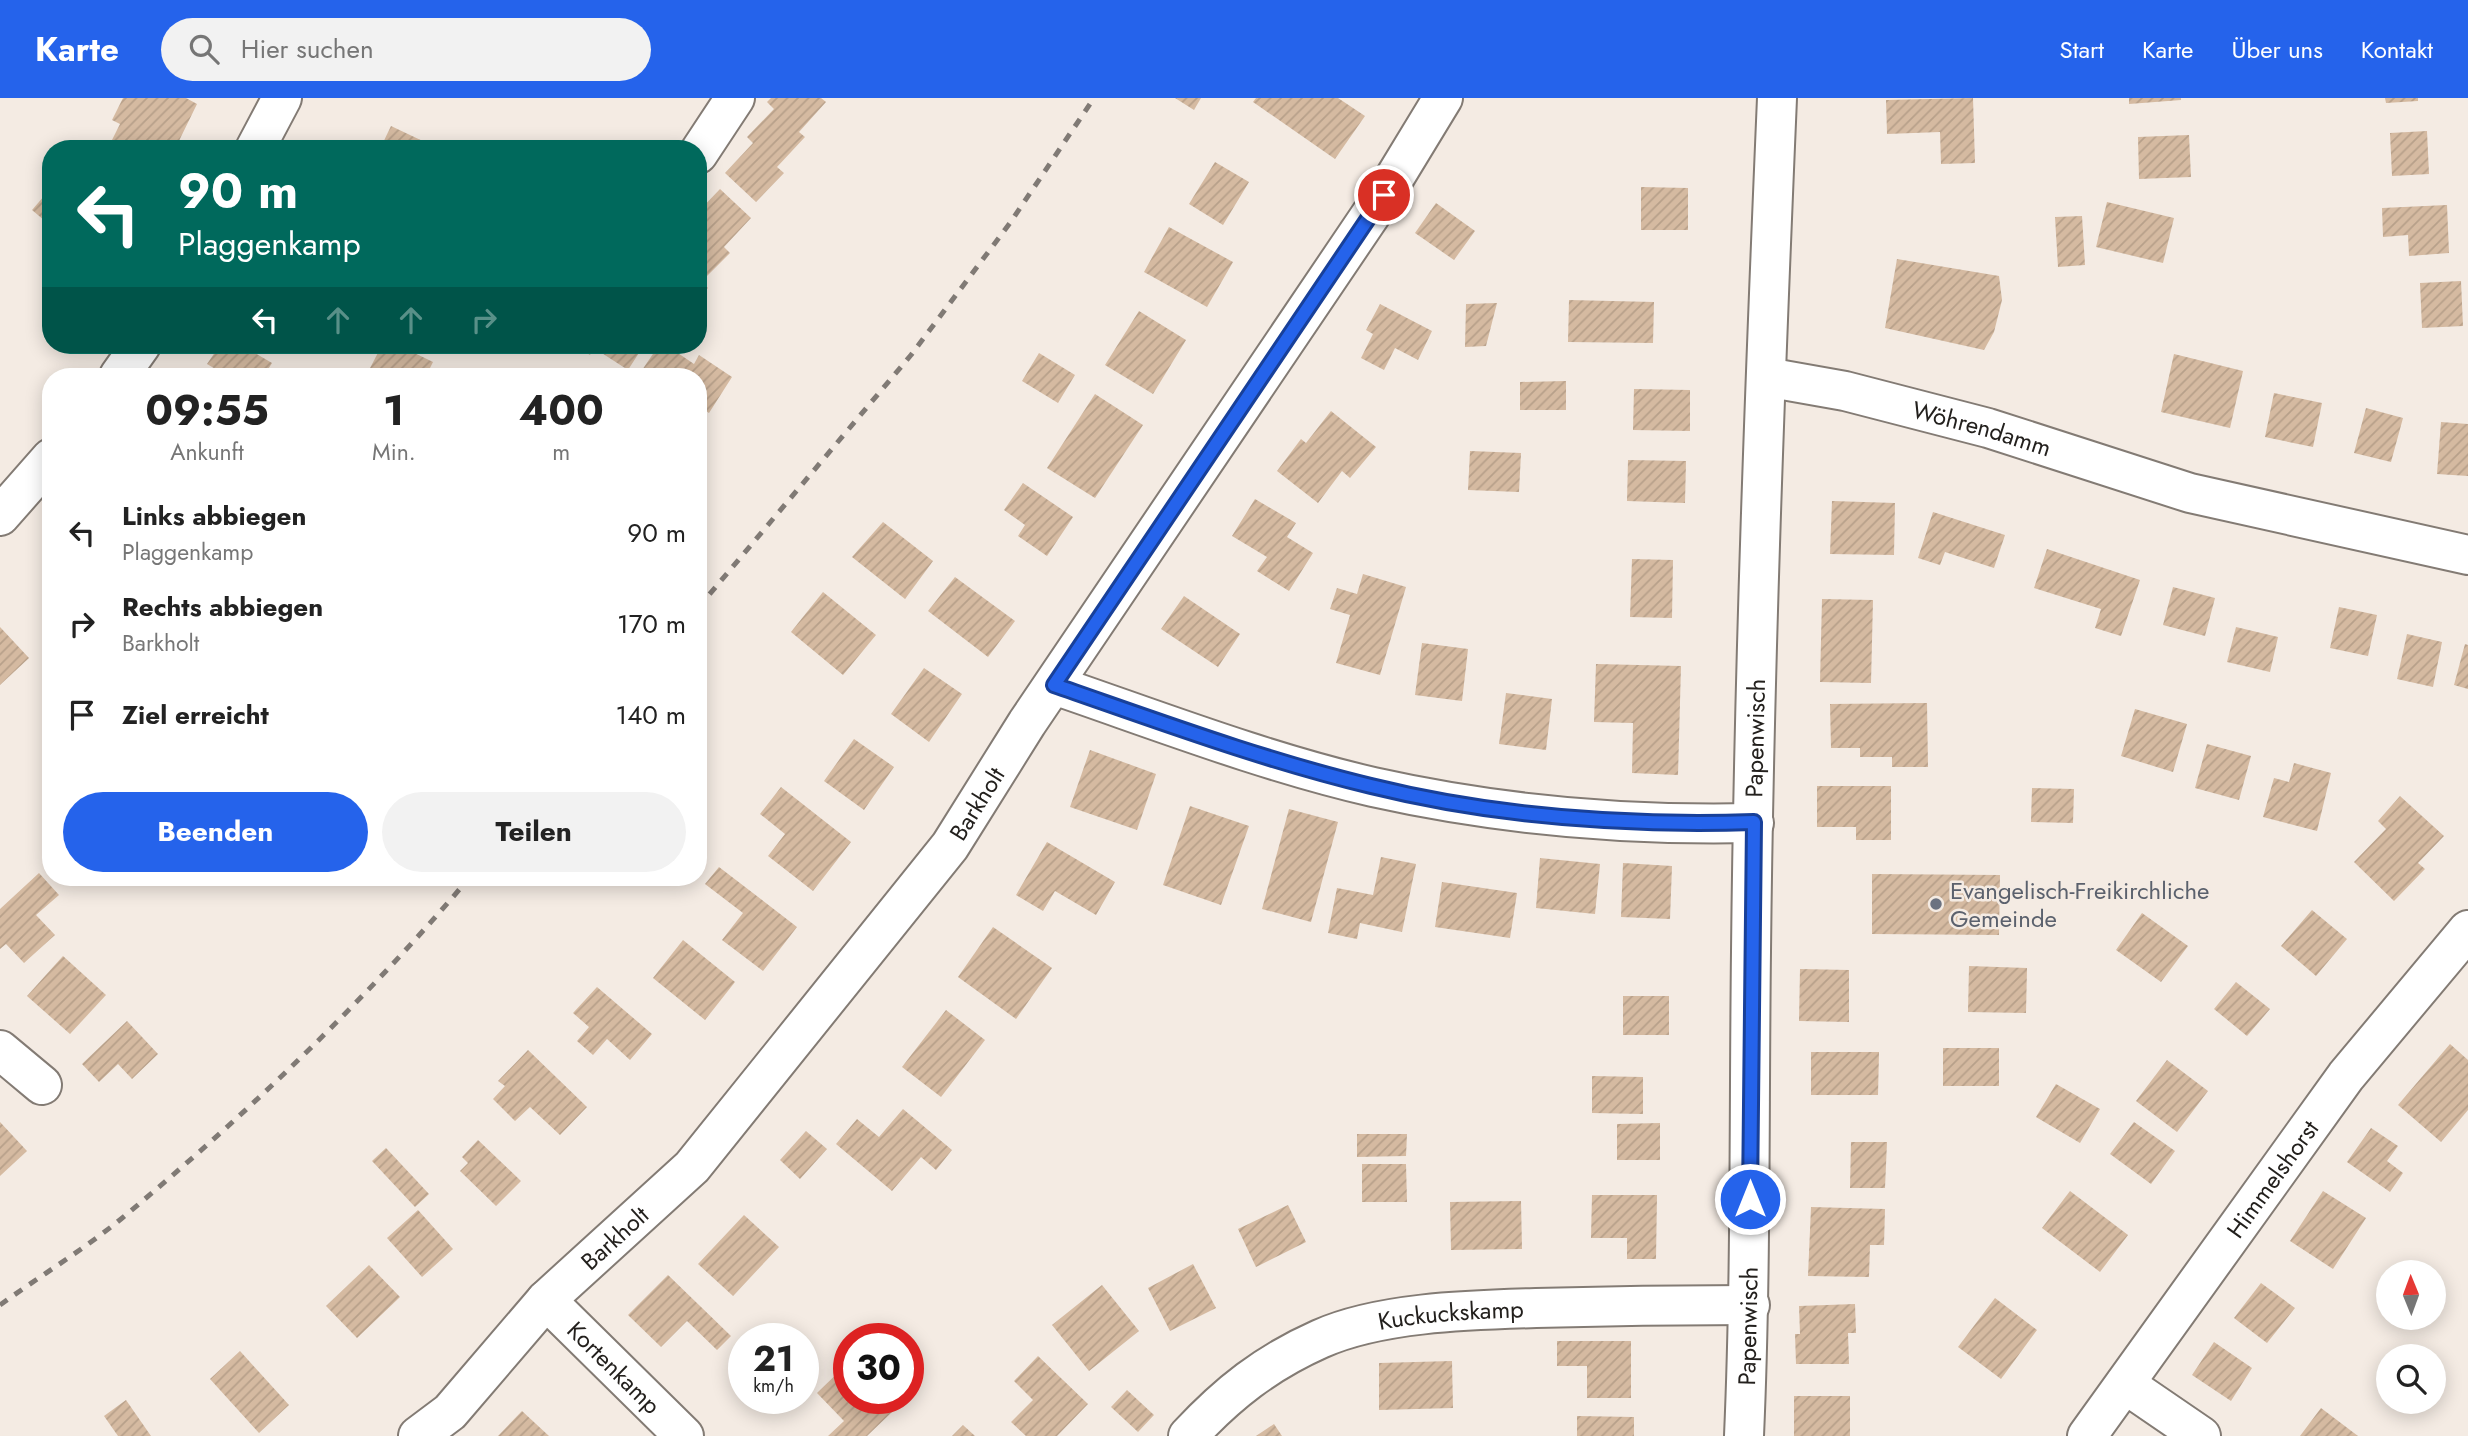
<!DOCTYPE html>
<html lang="de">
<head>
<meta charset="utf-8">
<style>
	:root { --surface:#fff; --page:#f2f2f2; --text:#222; --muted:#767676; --accent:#2563eb }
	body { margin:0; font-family:Jost,sans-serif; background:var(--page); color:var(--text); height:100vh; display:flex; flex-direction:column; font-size:26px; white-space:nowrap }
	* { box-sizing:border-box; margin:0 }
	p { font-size:23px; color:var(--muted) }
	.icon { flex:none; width:38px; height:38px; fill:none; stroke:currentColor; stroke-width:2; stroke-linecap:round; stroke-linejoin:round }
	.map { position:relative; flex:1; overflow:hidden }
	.sheet { position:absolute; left:42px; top:270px; width:665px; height:518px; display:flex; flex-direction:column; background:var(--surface); border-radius:28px; box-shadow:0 4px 18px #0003 }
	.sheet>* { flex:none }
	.banner { position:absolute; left:42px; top:42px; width:665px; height:214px; border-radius:28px; box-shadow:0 4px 18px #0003; background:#00695c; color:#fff; overflow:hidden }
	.needle { width:46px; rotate:359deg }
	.controls { position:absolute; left:2376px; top:1162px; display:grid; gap:14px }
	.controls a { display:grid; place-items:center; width:70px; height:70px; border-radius:50%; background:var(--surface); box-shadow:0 4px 18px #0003; font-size:35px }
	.speed { position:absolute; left:728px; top:1225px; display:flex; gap:14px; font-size:35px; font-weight:700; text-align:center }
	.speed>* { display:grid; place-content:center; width:91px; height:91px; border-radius:50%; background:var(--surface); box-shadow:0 4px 18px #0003; line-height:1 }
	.speed small { font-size:18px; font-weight:400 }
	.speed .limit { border:10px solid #d22; background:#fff; color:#111 }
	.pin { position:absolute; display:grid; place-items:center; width:60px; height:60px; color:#fff; margin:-30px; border:4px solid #fff; border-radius:50%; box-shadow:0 2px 7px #0007 }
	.me { position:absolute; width:77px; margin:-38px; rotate:0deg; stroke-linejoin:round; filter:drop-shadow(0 0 5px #0008) }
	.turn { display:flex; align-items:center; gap:24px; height:147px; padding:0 21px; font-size:32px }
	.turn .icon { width:91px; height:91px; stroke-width:2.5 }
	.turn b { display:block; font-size:49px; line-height:60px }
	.lanes { display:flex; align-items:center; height:66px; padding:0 21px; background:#0003; justify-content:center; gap:35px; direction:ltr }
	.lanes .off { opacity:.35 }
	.eta { display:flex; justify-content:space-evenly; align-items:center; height:119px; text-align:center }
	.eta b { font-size:42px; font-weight:700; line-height:49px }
	.primary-button { display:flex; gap:14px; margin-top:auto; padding:14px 21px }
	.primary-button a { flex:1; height:80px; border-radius:42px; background:var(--accent); color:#fff; font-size:28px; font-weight:700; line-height:80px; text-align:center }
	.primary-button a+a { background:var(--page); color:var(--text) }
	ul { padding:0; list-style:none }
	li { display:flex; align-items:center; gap:21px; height:91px; padding:0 21px }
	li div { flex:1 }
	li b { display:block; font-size:26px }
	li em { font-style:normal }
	header { display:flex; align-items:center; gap:42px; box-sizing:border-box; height:98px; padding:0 35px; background:var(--accent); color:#fff }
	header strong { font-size:33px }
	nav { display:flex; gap:38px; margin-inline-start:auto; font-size:24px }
	.search { width:490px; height:63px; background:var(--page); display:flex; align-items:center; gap:18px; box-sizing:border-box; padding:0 24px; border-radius:38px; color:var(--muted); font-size:26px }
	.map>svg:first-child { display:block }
	.building { fill:url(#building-hatch) }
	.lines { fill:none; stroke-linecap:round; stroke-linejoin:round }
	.minor-casing { stroke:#837b74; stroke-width:42 }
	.minor { stroke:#fff; stroke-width:38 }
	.rail { stroke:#807a75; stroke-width:5; stroke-dasharray:9 9; stroke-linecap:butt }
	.route-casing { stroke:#184099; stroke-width:18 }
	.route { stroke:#2563eb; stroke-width:12 }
	.worship-dot { fill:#6b7280; stroke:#f4ebe3; stroke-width:2.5 }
	.labels { text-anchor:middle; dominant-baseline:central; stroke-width:5; stroke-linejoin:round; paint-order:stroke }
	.street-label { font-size:24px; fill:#23201d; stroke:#f4ebe3 }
	.worship-label { font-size:24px; fill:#5b616d; stroke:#f4ebe3; text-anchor:start }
</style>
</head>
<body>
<header>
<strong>Karte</strong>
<div class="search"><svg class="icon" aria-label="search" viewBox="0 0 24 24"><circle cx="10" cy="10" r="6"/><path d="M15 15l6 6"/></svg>Hier suchen</div>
<nav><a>Start</a><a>Karte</a><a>Über uns</a><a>Kontakt</a></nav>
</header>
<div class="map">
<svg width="2468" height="1338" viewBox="0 0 2468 1338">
	<defs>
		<pattern id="building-hatch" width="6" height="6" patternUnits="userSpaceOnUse" patternTransform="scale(1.75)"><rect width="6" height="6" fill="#d5baa1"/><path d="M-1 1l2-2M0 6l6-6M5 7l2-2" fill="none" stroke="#b7a08a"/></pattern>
	</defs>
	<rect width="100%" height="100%" fill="#f4ebe3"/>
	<!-- building -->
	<g class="building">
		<polygon points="123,0 186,0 197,6 175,51 129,51 112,42 120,26 112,22"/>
		<polygon points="771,0 821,0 826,4 799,34 805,39 777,69 784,75 756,104 725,75 753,45 747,39 774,11 767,4"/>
		<polygon points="1175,0 1201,0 1194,12"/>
		<polygon points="1256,0 1338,0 1365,18 1335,61 1253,4"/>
		<polygon points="1973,0 1975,65 1941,66 1940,34 1887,36 1886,2"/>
		<polygon points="2129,0 2181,0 2181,2 2129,6"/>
		<polygon points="2385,0 2418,0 2418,3 2386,5"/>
		<polygon points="391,28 429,46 427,51 380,51"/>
		<polygon points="2427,33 2429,76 2392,78 2390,35"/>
		<polygon points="2189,37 2191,79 2139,81 2138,39"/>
		<polygon points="1215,64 1249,84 1223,127 1189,106"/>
		<polygon points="1641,89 1688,90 1688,132 1641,132"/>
		<polygon points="51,90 51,128 32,112"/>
		<polygon points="720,91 751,120 724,149 730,155 702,183 708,190 698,200 698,114"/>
		<polygon points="2107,104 2174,120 2163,165 2096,149"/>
		<polygon points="1436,105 1475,133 1454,162 1415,135"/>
		<polygon points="2447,107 2449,155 2409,158 2408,137 2383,139 2382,110"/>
		<polygon points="2082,118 2085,167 2058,169 2055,119"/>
		<polygon points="1169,129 1233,164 1207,209 1144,174"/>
		<polygon points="1897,161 1999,178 2002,202 1994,234 1984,252 1885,230"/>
		<polygon points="2461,183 2463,228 2422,230 2420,185"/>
		<polygon points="1569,202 1654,204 1653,245 1568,244"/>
		<polygon points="1497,205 1486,248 1465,249 1466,206"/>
		<polygon points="1380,206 1432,233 1418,262 1395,250 1384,272 1361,260 1373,236 1366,232"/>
		<polygon points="1139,213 1186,242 1153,296 1105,267"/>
		<polygon points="220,247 241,247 272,265 264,278 227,278 207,266"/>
		<polygon points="382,247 398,247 433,264 426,278 376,278 368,274"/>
		<polygon points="574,247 644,247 628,272 594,250 590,257"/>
		<polygon points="659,247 666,247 694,266 699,257 732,279 709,315 698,308 698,278 638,278"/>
		<polygon points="1039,255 1075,277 1058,305 1022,283"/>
		<polygon points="2174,256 2243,273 2230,330 2161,314"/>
		<polygon points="1566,283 1566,312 1520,312 1520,284"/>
		<polygon points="1634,291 1690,292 1690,333 1633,332"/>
		<polygon points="2274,295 2322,305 2313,349 2265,339"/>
		<polygon points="1095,296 1143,327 1095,400 1047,370"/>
		<polygon points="2366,310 2403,320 2391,364 2354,355"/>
		<polygon points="1331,313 1376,349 1350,380 1342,373 1318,405 1277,373 1301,341 1306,345"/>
		<polygon points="2441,324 2468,326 2468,378 2437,376"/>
		<polygon points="1470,353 1521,355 1519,394 1468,392"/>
		<polygon points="1628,362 1686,363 1685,405 1627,403"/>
		<polygon points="1023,385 1073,419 1047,458 1018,438 1025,427 1004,412"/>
		<polygon points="1255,401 1296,425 1287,439 1313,455 1289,493 1257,473 1267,459 1232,438"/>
		<polygon points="1832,403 1895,405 1894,457 1830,456"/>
		<polygon points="1933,414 2005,437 1994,470 1945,454 1940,467 1918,460"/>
		<polygon points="883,424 933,463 905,501 852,459"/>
		<polygon points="2047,451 2140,482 2121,538 2095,530 2101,511 2034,490"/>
		<polygon points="1632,461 1673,462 1672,520 1630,519"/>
		<polygon points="1363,476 1406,489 1380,577 1336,565 1350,517 1330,511 1337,490 1357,496"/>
		<polygon points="955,479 1015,523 988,559 928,513"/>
		<polygon points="2173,489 2215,500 2205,538 2163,527"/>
		<polygon points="823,494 876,537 843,577 791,534"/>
		<polygon points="1184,498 1240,536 1218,569 1161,531"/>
		<polygon points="1822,501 1873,502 1871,585 1820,584"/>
		<polygon points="2339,509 2377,517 2368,558 2330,550"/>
		<polygon points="0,529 29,560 0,587"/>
		<polygon points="2236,529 2278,539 2270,574 2227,564"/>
		<polygon points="2407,536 2442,544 2433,589 2397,581"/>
		<polygon points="1422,545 1468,551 1462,603 1415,597"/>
		<polygon points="2465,546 2468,547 2468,591 2454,587"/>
		<polygon points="1596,566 1681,568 1678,677 1632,675 1633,625 1594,624"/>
		<polygon points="924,570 962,596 929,644 891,616"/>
		<polygon points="1506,595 1552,601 1546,652 1499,646"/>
		<polygon points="1927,605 1928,669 1892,669 1892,659 1860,659 1860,650 1831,650 1830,606"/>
		<polygon points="2135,611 2187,626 2173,674 2121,658"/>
		<polygon points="854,641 894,669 864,712 824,683"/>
		<polygon points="2207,646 2251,658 2239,702 2195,690"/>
		<polygon points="1090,652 1156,676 1137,732 1070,709"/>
		<polygon points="2294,665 2331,675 2317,733 2263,719 2274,680 2289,684"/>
		<polygon points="1817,688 1891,688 1891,742 1856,742 1856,729 1817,729"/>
		<polygon points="781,689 851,744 813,793 768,758 785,736 760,716"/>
		<polygon points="2032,690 2074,691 2073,725 2031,724"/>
		<polygon points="2400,698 2444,738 2418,765 2425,771 2394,803 2354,764 2386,731 2378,723"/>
		<polygon points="1190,708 1249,728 1221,807 1163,787"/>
		<polygon points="1289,711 1338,724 1311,824 1262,811"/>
		<polygon points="1047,744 1115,784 1096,817 1055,793 1043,813 1016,797"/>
		<polygon points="1381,759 1416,766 1402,834 1360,825 1357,841 1328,835 1337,790 1373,797"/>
		<polygon points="1540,760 1600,766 1595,816 1536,810"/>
		<polygon points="1623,765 1672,768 1670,821 1621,819"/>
		<polygon points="719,769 797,829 763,873 722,842 743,815 705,786"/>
		<polygon points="39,775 59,797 36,817 55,837 24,865 6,846 0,851 0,811"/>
		<polygon points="1872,776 2000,777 1999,837 1872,836"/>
		<polygon points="1442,784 1517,795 1510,840 1435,829"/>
		<polygon points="2312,812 2347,841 2316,878 2281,848"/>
		<polygon points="2142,815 2188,848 2161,884 2116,852"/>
		<polygon points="993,829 1052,870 1016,921 958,879"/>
		<polygon points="683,842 735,884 705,922 653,880"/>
		<polygon points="63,858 106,897 70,936 27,898"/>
		<polygon points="1969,868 2027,870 2026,915 1968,914"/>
		<polygon points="1800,871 1849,872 1849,924 1799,923"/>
		<polygon points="2236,884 2270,911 2247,938 2214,911"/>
		<polygon points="597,889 652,936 630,962 607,941 593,957 577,943 589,929 573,915"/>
		<rect x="1623" y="898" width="46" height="39"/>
		<polygon points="946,912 985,942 941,999 902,969"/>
		<polygon points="127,923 158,956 132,981 118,966 99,984 82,966"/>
		<polygon points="2450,946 2468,962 2468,1012 2441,1044 2398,1007"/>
		<rect x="1943" y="950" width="56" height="38"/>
		<polygon points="528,952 587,1009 560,1037 530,1009 515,1023 493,1001 505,988 498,983"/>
		<polygon points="1811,954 1879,954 1878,997 1811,997"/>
		<polygon points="2167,962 2208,993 2177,1034 2136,1003"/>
		<polygon points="1592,978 1643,979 1643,1016 1592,1015"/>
		<polygon points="2056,986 2100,1011 2080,1045 2036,1019"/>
		<polygon points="903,1011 952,1052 936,1072 921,1059 892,1093 836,1046 857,1021 879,1039"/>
		<polygon points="0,1024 27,1053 0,1078"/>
		<polygon points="2134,1024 2175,1053 2151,1086 2110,1056"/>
		<polygon points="1660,1025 1660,1062 1617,1062 1617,1026"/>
		<polygon points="2371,1030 2398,1048 2387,1063 2403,1075 2390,1094 2347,1064"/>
		<polygon points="806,1033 827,1051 800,1081 780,1062"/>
		<polygon points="1357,1036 1407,1036 1406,1058 1357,1059"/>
		<polygon points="478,1042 521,1083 496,1108 460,1073 468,1065 462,1059"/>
		<polygon points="1851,1044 1887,1044 1885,1090 1850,1090"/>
		<polygon points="386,1050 429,1096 415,1109 372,1063"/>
		<polygon points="1362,1066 1406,1066 1407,1104 1362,1104"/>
		<polygon points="2070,1093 2128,1137 2100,1174 2042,1130"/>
		<polygon points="2323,1093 2366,1120 2333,1171 2290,1143"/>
		<polygon points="1592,1097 1657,1097 1656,1161 1627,1161 1627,1140 1591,1140"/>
		<polygon points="1521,1103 1522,1151 1451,1152 1450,1104"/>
		<polygon points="1288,1107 1306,1144 1256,1169 1238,1131"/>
		<polygon points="1811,1109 1885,1111 1884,1147 1870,1147 1869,1179 1808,1178"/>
		<polygon points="418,1112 453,1151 422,1179 387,1140"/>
		<polygon points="744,1117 779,1149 733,1198 698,1166"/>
		<polygon points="1193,1166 1216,1210 1170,1233 1148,1190"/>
		<polygon points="369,1167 400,1199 357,1240 326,1208"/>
		<polygon points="668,1177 731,1238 717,1252 687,1223 661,1249 628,1217"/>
		<polygon points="2261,1185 2295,1210 2267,1245 2234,1220"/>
		<polygon points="1102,1187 1139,1233 1089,1273 1052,1227"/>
		<polygon points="1995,1200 2037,1232 2001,1281 1958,1249"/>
		<polygon points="1855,1206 1856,1235 1848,1235 1849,1266 1796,1266 1795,1236 1800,1236 1799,1208"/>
		<polygon points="1557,1243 1631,1243 1631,1300 1587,1300 1587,1268 1557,1268"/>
		<polygon points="2214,1244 2252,1270 2231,1303 2192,1277"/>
		<polygon points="240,1253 289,1307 259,1335 210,1281"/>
		<polygon points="1038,1258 1088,1306 1057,1338 1026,1338 1011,1324 1033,1302 1014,1283"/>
		<polygon points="1452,1263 1453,1310 1379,1312 1379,1265"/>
		<polygon points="847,1266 849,1300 880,1300 892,1314 867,1338 828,1338 844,1323 817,1295"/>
		<polygon points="1127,1292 1154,1317 1138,1334 1111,1309"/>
		<rect x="1794" y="1298" width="56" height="40"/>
		<polygon points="126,1302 151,1338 118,1338 104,1318"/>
		<polygon points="2321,1310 2358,1338 2300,1338"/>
		<polygon points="522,1313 549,1338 498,1338"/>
		<polygon points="1577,1318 1634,1319 1634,1338 1577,1338"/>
		<polygon points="1274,1326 1282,1338 1256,1338"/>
		<polygon points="963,1327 975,1338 952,1338"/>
	</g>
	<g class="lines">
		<defs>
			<g id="minor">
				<polyline points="255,51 282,0"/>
				<polyline points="698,56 735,0"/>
				<polyline points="119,278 141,247"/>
				<path id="s1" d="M1766,279L1845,293L1988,330L2190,395L2468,457"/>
				<polyline points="0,418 51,360"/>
				<path d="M1054,587C1159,623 1265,664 1373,689C1499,717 1625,728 1754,725"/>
				<polyline points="0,952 42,987"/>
				<path id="s2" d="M546,1202L684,1338"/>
				<polyline points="2125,1286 2201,1338"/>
				<path id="s3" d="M418,1338L450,1314L546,1202L692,1069L950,748L1027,625L1384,97L1443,0"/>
				<path id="s4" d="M1188,1338C1228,1295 1266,1265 1320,1241C1380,1214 1471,1212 1536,1210C1607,1208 1678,1207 1750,1207"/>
				<path id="s5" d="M1744,1338C1751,1177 1749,1015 1751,854C1754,569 1765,284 1777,0"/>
				<path id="s6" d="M2087,1338L2346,978L2468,832"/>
			</g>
		</defs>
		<!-- minor casing -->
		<use href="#minor" class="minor-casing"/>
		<!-- minor -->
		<use href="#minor" class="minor"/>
		<!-- rail -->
		<g class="rail">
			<polyline points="698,510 911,257 1010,125 1094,0"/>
			<path d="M0,1207C40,1178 83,1152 121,1121C246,1017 365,903 470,779"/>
		</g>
	</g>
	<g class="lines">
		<defs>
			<path id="route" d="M1384,97L1054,587C1158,623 1263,662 1371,688C1496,719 1626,728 1754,724L1750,1101"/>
		</defs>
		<!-- route casing -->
		<use href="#route" class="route-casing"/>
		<!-- route -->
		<use href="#route" class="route"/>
	</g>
	<!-- markers -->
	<circle class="worship-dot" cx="1936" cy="806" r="7"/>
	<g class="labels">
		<!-- street labels -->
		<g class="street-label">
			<text stroke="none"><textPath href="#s1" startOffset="222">Wöhrendamm</textPath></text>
			<text stroke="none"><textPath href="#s5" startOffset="698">Papenwisch</textPath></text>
			<text stroke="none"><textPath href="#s3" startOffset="847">Barkholt</textPath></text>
			<text stroke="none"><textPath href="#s6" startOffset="317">Himmelshorst</textPath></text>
			<text stroke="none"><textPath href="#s3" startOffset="280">Barkholt</textPath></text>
			<text stroke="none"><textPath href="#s4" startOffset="299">Kuckuckskamp</textPath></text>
			<text stroke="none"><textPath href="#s5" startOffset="110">Papenwisch</textPath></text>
			<text stroke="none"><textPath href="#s2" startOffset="96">Kortenkamp</textPath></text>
		</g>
		<!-- worship labels -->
		<g class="worship-label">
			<text x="1950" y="792">Evangelisch-Freikirchliche<tspan x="1950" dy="28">Gemeinde</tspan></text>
		</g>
	</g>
</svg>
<div class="controls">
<a><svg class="needle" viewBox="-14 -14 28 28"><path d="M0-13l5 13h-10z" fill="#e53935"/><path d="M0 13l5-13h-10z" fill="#767676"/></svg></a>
<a><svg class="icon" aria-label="search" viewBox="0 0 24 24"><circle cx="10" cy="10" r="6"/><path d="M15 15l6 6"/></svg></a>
</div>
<div class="speed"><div>21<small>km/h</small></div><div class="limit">30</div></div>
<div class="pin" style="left:1384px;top:97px;background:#d93025"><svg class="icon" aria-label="arrive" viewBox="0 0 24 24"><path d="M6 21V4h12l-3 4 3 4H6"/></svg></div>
<svg class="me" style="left:1750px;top:1101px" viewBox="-20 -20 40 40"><circle r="17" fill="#2563eb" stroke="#fff" stroke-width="3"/><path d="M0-11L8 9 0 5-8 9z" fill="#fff"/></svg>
<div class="banner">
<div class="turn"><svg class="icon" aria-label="left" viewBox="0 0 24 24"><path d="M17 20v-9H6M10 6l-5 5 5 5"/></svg><div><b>90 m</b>Plaggenkamp</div></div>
<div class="lanes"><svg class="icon" aria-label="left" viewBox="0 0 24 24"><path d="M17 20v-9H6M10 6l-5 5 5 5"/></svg><svg class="icon off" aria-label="ahead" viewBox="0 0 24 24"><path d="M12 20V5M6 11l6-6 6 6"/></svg><svg class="icon off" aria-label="ahead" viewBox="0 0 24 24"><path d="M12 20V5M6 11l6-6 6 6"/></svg><svg class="icon off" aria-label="right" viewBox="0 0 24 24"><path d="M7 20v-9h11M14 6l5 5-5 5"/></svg></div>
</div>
<section class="sheet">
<div class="eta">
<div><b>09:55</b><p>Ankunft</p></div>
<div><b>1</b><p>Min.</p></div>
<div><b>400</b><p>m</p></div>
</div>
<ul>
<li><svg class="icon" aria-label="left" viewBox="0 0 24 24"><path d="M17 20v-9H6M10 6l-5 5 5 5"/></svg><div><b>Links abbiegen</b><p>Plaggenkamp</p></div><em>90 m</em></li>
<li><svg class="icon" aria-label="right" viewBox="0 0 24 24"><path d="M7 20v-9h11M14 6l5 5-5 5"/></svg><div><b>Rechts abbiegen</b><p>Barkholt</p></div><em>170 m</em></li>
<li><svg class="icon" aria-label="arrive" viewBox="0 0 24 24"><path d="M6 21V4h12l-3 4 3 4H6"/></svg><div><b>Ziel erreicht</b></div><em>140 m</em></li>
</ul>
<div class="primary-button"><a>Beenden</a><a>Teilen</a></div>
</section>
</div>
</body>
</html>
